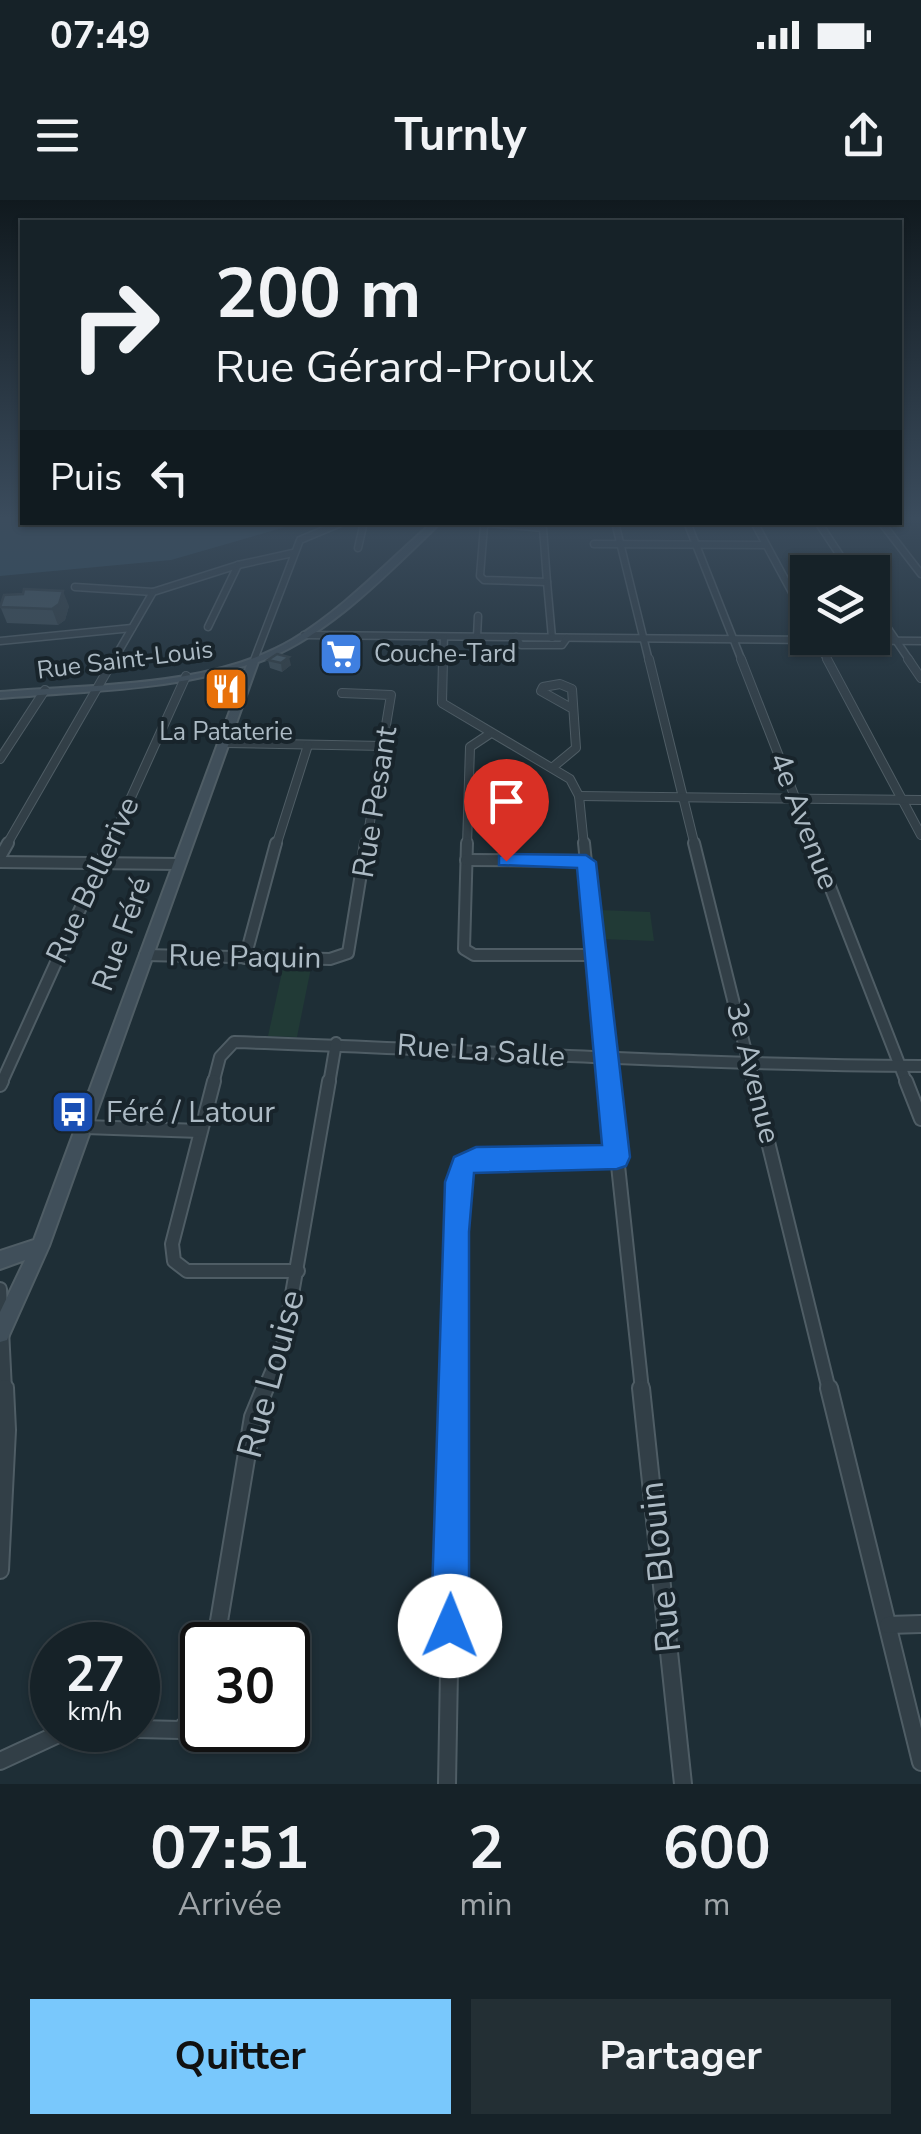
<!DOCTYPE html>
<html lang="fr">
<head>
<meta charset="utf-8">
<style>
	:root { --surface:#162228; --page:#232f34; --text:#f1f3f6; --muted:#9ea4a8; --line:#353f45; --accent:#79c8fc }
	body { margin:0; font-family:"Nunito Sans",sans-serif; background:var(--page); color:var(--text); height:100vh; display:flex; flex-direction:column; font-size:38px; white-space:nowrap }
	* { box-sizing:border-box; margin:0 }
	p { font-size:32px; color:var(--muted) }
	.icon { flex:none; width:55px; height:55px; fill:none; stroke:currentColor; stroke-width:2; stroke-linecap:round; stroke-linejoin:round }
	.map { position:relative; height:1584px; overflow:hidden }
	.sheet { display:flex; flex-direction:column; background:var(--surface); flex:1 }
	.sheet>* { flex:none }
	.top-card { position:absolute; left:20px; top:20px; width:882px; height:305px; border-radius:0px; box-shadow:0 2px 8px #0004,0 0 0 2px var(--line); background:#162228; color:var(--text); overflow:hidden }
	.controls { position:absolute; left:790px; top:355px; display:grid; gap:20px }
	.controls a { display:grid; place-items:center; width:100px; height:100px; border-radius:0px; background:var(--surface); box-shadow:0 2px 8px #0004,0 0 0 2px var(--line); font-size:50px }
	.speed { position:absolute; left:30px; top:1422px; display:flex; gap:20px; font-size:50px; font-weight:700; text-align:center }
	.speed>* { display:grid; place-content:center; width:130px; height:130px; border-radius:50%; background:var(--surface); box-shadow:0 2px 8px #0004,0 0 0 2px var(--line); line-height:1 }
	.speed small { font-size:25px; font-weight:400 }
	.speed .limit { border:5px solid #111; border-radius:15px; background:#fff; color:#111 }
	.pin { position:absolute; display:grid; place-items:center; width:85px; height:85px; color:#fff; margin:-102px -42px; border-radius:50% 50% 50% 0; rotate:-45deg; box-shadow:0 0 10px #0007 }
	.pin .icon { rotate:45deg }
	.me { position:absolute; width:110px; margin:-55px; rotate:1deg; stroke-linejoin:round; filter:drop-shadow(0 0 8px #0008) }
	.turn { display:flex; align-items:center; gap:35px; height:210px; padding:0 30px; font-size:45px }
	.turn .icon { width:130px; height:130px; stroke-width:2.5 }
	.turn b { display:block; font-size:70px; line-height:85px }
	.then { display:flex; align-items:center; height:95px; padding:0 30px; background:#0003; gap:20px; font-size:38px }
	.eta { display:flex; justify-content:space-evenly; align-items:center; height:170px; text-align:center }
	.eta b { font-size:60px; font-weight:700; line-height:70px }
	.primary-button { display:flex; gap:20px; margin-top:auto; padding:20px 30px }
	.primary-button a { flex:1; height:115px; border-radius:0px; background:var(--accent); color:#111; font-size:40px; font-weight:700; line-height:115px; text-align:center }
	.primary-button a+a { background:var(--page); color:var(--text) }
	.status { display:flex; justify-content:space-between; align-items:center; height:70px; padding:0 50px; background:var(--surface); direction:ltr }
	.status svg { height:28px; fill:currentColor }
	header { display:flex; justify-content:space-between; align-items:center; height:130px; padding:0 30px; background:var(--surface); font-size:45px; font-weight:700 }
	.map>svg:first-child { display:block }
	.green { fill:#213a36 }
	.water { fill:#2f4c5d }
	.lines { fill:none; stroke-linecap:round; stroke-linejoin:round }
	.street-far4-casing { stroke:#4f5d65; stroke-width:9 }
	.street-far3-casing { stroke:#4f5d65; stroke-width:10 }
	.street-far2-casing { stroke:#4f5d65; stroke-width:14 }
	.street-far1-casing { stroke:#4f5d65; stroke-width:16 }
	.street-casing { stroke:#4f5d65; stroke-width:20 }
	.secondary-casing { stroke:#4f5d65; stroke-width:4 }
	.street-far4 { stroke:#323f47; stroke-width:6 }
	.street-far3 { stroke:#323f47; stroke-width:8 }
	.street-far2 { stroke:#323f47; stroke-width:10 }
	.street-far1 { stroke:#323f47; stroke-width:12 }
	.street { stroke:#323f47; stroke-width:16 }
	.secondary { fill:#404f5a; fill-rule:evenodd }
	.wall { fill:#3c4c55 }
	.shaded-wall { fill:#313e45 }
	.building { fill:#465863; stroke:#313e45; stroke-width:2.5 }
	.route { fill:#1a73e8; stroke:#114b97; stroke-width:2.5 }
	.labels { text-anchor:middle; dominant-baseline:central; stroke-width:8; stroke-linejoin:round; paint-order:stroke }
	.far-poi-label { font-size:25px; fill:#acbac4; stroke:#18242b; text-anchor:start }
	.far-street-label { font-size:25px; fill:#acbac4; stroke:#18242b }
	.street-label { font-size:30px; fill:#acbac4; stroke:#18242b }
	.poi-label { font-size:30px; fill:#acbac4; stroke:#18242b; text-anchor:start }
	.near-street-label { font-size:35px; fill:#acbac4; stroke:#18242b }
</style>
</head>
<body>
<div class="status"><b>07:49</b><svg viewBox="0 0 49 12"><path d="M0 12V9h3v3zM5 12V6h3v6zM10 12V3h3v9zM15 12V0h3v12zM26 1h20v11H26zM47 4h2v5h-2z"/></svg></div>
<header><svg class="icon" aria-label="menu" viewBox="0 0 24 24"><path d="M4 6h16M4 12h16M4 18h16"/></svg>Turnly<svg class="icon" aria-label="share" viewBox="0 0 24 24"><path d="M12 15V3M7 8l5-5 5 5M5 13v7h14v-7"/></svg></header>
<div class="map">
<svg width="921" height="1584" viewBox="0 0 921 1584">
	<rect width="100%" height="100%" fill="#1e2e36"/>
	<!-- green -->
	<g class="green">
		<polygon points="599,710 650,712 654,741 601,739"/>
		<polygon points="284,763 312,763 297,837 268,836"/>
	</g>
	<!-- water -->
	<polygon class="water" points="0,317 22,317 22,322 299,323 171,360 0,376"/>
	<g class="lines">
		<defs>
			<g id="street-far4">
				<polyline points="615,322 649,461"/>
				<polyline points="687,322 742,461"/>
				<polyline points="754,322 808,422"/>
				<polyline points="818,322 851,372"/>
				<polyline points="881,322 921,374"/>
				<polygon points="488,323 543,328 547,382 484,380 480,376 484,326"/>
				<polyline points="594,344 766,345"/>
				<polyline points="358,348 364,322"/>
				<polyline points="547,382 552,438"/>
				<polyline points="75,387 153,392"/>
				<polyline points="872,405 910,461"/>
				<polyline points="208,427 238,365"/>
				<polyline points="304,435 921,441"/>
				<polyline points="477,437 478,416"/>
				<polyline points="516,437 521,445 562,445 567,438"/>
				<polyline points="816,438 828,461"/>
				<polyline points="0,441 132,428"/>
				<polyline points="254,460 300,340 343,322"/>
				<polyline points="113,461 153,392 238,365 293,353"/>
				<polyline points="443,461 444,437"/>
			</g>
			<g id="street-far3">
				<polyline points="443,459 442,503 570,579 579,596 584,646"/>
				<polyline points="649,459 695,646"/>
				<polyline points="741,459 814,646"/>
				<polyline points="827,459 921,635"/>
				<polyline points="908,459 921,478"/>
				<polyline points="342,493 391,495 366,646"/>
				<polyline points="225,543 384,546"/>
				<polyline points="0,559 45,490"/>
				<polyline points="553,567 576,548 572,489 560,484 543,487 541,491 573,509"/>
				<polyline points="579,596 921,600"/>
				<polyline points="6,646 114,459"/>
				<polyline points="109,646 186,476"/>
				<polyline points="276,646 308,545"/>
				<polyline points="467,646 470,547 491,533"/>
			</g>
			<g id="street-far2">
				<polyline points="467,643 464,749 474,755 596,755"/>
				<polyline points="584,643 609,884"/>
				<polyline points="694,643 754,884"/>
				<polyline points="813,643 907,884"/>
				<polyline points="0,657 8,643"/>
				<polyline points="466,660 586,661"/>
				<polyline points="0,662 179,664"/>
				<polyline points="145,755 330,759 348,753 366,643"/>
				<polyline points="245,758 276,643"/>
				<polyline points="1,884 110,643"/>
				<path d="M213,884L220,857L234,842C463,849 692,865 921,866"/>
				<polyline points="329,884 336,843"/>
			</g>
			<g id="street-far1">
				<polyline points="214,881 172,1044 174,1061 187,1071 298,1071"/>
				<polyline points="609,881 642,1190"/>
				<polyline points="753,881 829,1190"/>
				<polyline points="906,881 921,919"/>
				<polyline points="0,885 2,881"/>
				<polyline points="85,927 200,931"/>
				<polyline points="0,1089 5,1190"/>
				<polyline points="264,1190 283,1146 329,881"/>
				<polyline points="454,1190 458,982 463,966 476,959 617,957"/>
			</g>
			<g id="street">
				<polyline points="641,1188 683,1584"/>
				<polyline points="829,1188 921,1562"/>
				<polyline points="0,1370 7,1230 5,1188"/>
				<polyline points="888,1425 921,1424"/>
				<polyline points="215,1445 253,1217 265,1188"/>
				<polyline points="138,1529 180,1530 197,1515 202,1503"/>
				<polyline points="0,1561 67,1530"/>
				<polyline points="447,1584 454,1188"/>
			</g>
			<path id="secondary" d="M433,322H441C389,372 327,438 258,462L49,1046L7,1140L0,1142V1112L25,1060L0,1069V1051L34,1040L247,465C168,491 83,491 0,498V492C93,484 210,488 292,440C344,409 387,362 433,322Z"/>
		</defs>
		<!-- street-far4 casing -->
		<use href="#street-far4" class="street-far4-casing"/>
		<!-- street-far3 casing -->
		<use href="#street-far3" class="street-far3-casing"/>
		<!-- street-far2 casing -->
		<use href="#street-far2" class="street-far2-casing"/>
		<!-- street-far1 casing -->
		<use href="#street-far1" class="street-far1-casing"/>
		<!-- street casing -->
		<use href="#street" class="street-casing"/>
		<!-- secondary casing -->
		<use href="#secondary" class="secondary-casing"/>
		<!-- street-far4 -->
		<use href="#street-far4" class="street-far4"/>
		<!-- street-far3 -->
		<use href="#street-far3" class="street-far3"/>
		<!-- street-far2 -->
		<use href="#street-far2" class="street-far2"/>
		<!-- street-far1 -->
		<use href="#street-far1" class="street-far1"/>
		<!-- street -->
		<use href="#street" class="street"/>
		<!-- secondary -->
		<use href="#secondary" class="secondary"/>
	</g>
	<!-- wall -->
	<g class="wall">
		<polygon points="23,394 69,406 65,420 58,425 7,423 0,406"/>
		<polygon points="268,460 291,465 282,472 270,468"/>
	</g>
	<!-- shaded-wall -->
	<g class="shaded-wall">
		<polygon points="63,391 69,406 65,420 58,425 52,409"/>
		<polygon points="289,457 291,465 282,472 281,463"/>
	</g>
	<!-- building -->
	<g class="building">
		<polygon points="24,389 63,391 59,404 52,409 0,407 4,395 23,394"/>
		<polygon points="277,454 289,457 281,463 268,460"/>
	</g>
	<!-- sky -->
	<linearGradient id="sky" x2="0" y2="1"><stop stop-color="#10191e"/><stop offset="0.59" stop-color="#3b4c5d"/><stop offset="1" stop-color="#3b4c5d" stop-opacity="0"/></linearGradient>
	<rect width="921" height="539" fill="url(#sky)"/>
	<!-- route -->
	<polygon class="route" points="506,654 586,655 596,662 630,957 626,966 617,969 474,973 469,1032 469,1426 463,1439 450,1445 437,1439 431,1426 445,982 454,957 476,947 602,945 577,668 499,665 499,656"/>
	<!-- icons -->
	<defs>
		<symbol id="supermarket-square" viewBox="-11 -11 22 22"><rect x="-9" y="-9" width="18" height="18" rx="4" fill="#3f7fe0" stroke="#18242b"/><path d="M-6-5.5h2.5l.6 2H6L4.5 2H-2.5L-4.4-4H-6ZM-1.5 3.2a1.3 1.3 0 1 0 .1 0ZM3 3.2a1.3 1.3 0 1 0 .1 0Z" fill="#fff"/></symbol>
		<symbol id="restaurant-square" viewBox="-11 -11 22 22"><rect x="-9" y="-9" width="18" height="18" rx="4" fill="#e8710a" stroke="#18242b"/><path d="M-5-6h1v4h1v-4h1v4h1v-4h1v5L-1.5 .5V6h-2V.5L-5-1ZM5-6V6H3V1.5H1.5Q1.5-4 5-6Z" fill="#fff"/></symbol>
		<symbol id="bus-square" viewBox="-11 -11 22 22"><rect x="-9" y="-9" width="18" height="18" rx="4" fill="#1a4fb4" stroke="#18242b"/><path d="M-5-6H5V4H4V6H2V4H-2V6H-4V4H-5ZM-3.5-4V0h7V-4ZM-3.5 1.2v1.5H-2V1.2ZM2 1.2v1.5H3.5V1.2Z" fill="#fff"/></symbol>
	</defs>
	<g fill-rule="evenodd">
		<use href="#supermarket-square" x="316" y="429" width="50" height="50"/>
		<use href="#restaurant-square" x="201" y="464" width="50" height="50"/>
		<use href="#bus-square" x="48" y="887" width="50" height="50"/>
	</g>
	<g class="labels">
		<!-- far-poi labels -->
		<g class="far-poi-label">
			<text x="374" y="454">Couche-Tard</text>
			<text x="226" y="532" text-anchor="middle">La Pataterie</text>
		</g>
		<!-- far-street labels -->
		<g class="far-street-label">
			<text transform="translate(125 460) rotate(-7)">Rue Saint-Louis</text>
		</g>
		<!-- street labels -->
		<g class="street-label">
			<text transform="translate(375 602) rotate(-81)">Rue Pesant</text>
			<text transform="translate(804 621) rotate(69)">4e Avenue</text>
			<text transform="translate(93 680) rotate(-65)">Rue Bellerive</text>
			<text transform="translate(122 734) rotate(-70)">Rue Féré</text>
			<text transform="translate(245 757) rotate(1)">Rue Paquin</text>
			<text transform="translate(481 851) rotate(4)">Rue La Salle</text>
			<text transform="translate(753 873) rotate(76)">3e Avenue</text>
		</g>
		<!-- poi labels -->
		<g class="poi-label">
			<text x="106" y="912">Féré / Latour</text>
		</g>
		<!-- near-street labels -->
		<g class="near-street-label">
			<text transform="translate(271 1174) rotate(-75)">Rue Louise</text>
			<text transform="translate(660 1367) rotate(-96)">Rue Blouin</text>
		</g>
	</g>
</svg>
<div class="controls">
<a><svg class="icon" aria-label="layers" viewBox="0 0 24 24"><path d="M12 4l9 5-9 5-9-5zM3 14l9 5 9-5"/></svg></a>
</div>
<div class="speed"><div>27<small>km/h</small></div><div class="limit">30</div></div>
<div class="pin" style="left:506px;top:661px;background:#d93025"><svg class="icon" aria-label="arrive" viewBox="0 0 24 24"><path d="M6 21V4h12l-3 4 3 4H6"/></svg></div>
<svg class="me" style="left:450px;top:1426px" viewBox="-20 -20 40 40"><circle r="19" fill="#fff"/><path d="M0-13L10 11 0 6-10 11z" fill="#1a73e8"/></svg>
<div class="top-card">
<div class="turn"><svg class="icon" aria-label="right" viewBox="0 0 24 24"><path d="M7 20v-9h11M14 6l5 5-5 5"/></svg><div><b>200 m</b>Rue Gérard-Proulx</div></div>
<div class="then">Puis<svg class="icon" aria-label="left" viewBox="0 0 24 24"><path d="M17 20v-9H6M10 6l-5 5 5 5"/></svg></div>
</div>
</div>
<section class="sheet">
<div class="eta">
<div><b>07:51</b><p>Arrivée</p></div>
<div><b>2</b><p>min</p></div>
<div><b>600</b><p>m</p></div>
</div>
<div class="primary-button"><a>Quitter</a><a>Partager</a></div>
</section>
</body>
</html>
